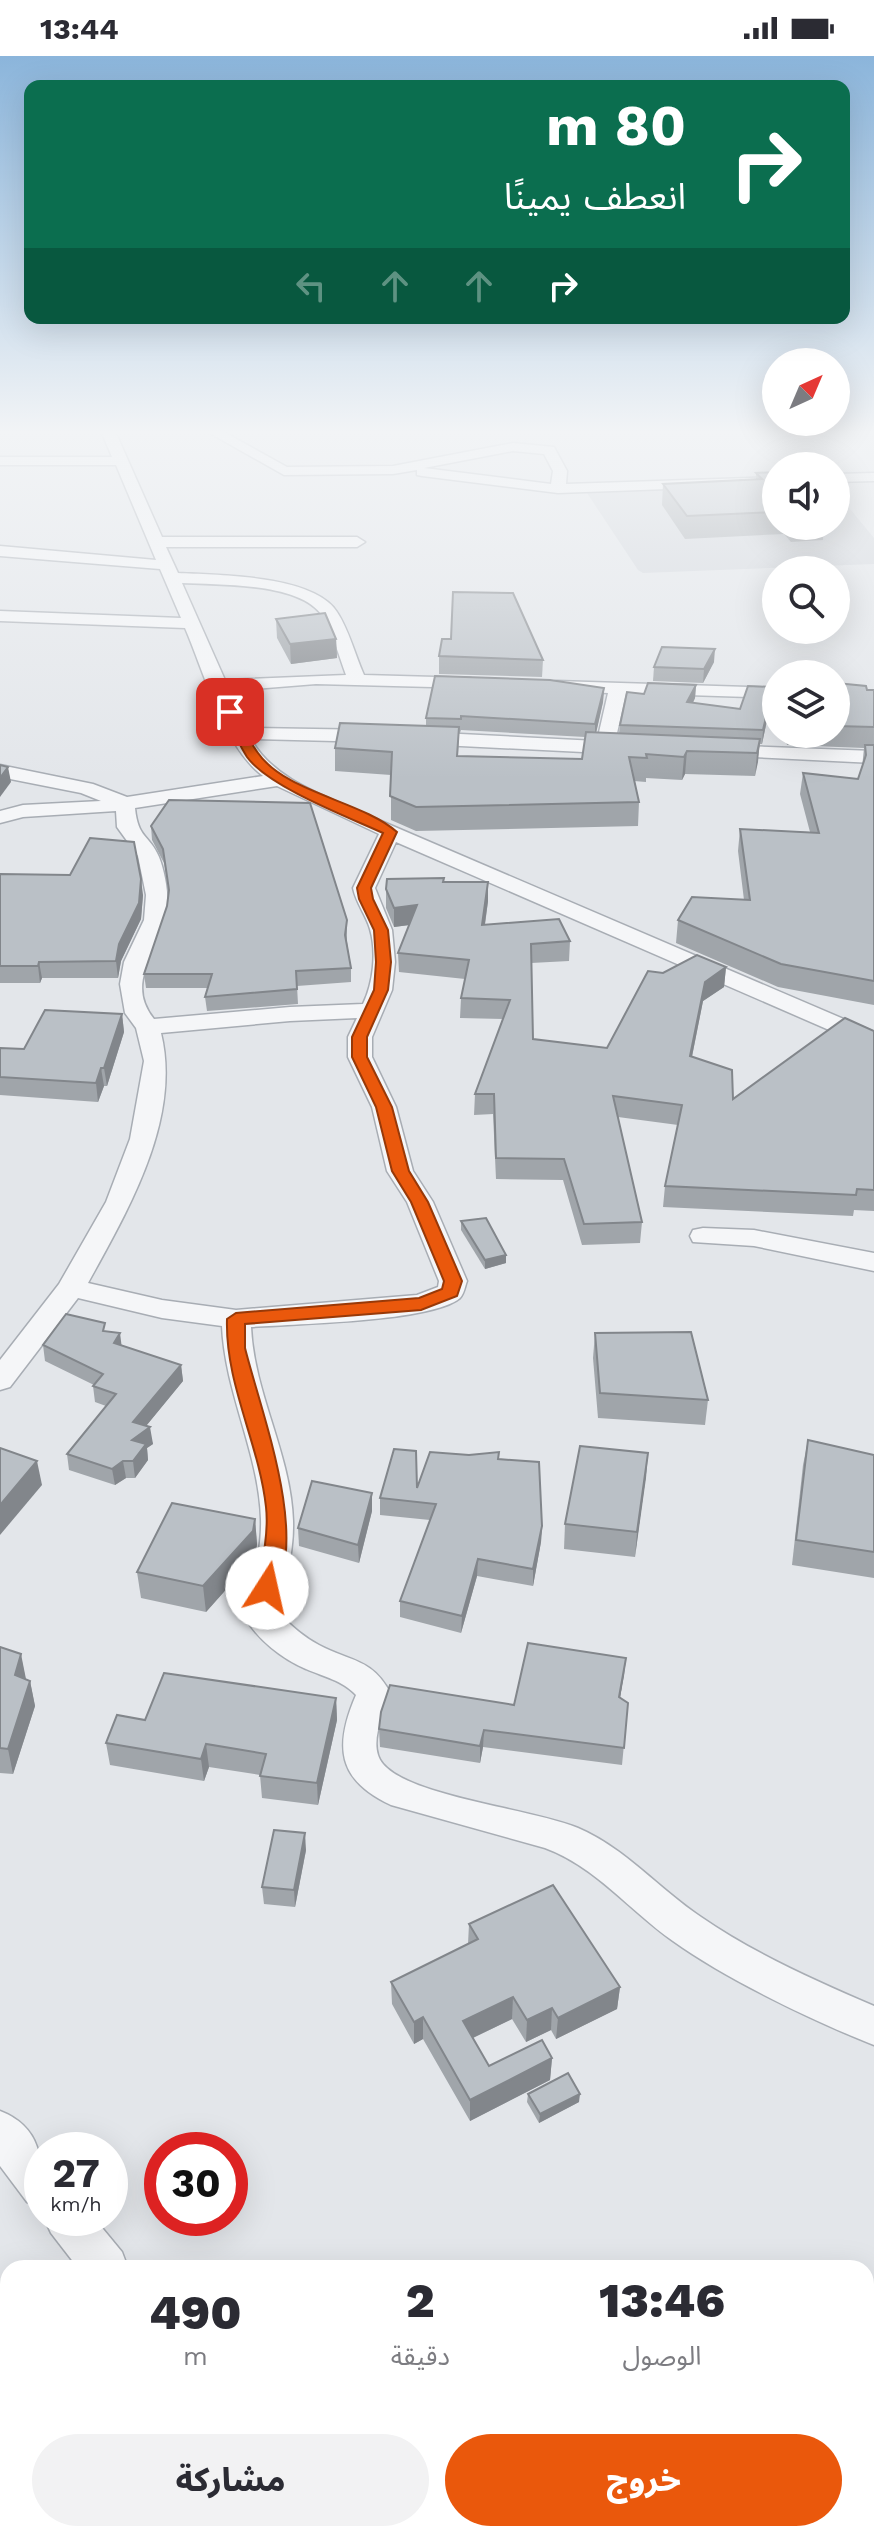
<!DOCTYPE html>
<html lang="ar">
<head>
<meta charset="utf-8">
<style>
	:root { --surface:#fff; --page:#f2f2f3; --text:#2b2b33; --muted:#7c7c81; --accent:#ea580c }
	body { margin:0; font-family:"Work Sans","Noto Sans Arabic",sans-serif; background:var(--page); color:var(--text); direction:rtl; height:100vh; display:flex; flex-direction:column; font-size:30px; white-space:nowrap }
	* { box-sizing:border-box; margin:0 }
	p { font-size:26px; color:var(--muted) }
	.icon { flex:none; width:44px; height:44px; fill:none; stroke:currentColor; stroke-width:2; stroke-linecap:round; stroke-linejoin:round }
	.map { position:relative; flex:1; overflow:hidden; direction:ltr }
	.details { position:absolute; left:0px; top:2204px; width:874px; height:282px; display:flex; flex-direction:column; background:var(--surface); border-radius:24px 24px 0 0; box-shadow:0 8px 32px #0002; direction:rtl }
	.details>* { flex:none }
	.guide { position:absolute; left:24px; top:24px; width:826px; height:244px; border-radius:16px; box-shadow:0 8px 32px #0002; direction:rtl; background:#0b6e4f; color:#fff; overflow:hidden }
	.needle { width:52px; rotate:44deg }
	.buttons { position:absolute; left:762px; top:292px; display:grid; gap:16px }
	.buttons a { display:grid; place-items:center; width:88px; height:88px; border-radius:50%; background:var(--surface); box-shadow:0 8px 32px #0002; font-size:40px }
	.speed { position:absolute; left:24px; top:2076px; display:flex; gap:16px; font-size:40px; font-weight:700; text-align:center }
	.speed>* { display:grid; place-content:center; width:104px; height:104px; border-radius:50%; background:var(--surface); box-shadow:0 8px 32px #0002; line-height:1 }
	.speed small { font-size:20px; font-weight:400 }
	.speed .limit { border:12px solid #d22; background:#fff; color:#111 }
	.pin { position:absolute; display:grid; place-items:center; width:68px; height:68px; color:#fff; margin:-34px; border-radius:16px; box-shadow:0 4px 12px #0006 }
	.me { position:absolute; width:88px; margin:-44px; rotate:10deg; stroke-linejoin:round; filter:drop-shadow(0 0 6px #0008) }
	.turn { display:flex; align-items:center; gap:28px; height:168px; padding:0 32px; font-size:36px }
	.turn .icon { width:104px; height:104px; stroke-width:2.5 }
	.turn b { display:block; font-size:56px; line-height:68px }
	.lanes { display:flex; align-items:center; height:76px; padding:0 32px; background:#0003; justify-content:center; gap:40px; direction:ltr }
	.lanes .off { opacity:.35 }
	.eta { display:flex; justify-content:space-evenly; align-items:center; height:136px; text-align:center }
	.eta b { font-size:48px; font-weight:800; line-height:56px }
	.cta { display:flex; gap:16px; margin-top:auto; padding:16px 32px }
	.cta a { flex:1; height:92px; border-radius:48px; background:var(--accent); color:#fff; font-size:32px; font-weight:800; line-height:92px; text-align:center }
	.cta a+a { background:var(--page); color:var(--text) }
	.status { display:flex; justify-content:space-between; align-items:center; height:56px; padding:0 40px; background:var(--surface); direction:ltr }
	.status svg { height:22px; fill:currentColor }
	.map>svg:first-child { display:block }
	.built { fill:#d1d5db }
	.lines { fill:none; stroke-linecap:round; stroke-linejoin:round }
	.street-casing { stroke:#a8adb4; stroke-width:3 }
	.street { fill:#f5f6f8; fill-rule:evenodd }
	.wall { fill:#a0a5aa; fill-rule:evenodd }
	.shaded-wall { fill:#82868b }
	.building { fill:#bac0c6; stroke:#82868b; stroke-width:2 }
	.route { fill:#ea580c; stroke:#983908; stroke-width:2 }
</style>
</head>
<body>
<div class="status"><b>13:44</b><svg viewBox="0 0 49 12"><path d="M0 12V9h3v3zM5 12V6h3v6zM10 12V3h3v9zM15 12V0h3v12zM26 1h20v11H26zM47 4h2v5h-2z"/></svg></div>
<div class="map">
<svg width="874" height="2485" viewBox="0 0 874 2485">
	<rect width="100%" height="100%" fill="#e3e6ea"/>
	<!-- built -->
	<polygon class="built" points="776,428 776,470 836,470 836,436 874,482 874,508 643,517 638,514 587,437"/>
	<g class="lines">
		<defs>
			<g id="street">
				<path d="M101,375H115L162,481H357L365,486L357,491H166L178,517C217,519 314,519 337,556C349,574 355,599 364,619L471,622L480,627L471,632L316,628L230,635L246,672L375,674L384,680L375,686L251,683C274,726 332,742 374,762L874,976V992L866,990L396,786L375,832L392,874L395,906L392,934L372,981V1001L396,1051L413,1115L433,1146L467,1225C465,1230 464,1238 460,1242C432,1266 293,1268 251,1271C254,1338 291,1398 293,1465C294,1496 285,1527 278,1557C291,1569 303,1581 319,1589C351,1606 372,1602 391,1638C384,1656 367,1689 383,1708C411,1741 533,1753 578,1772C625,1792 659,1833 701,1861C753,1897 816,1925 874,1950V1989C813,1965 726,1923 673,1885C630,1855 595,1810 545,1792L391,1749C337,1724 334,1690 356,1639C342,1624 324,1621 306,1613C282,1603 257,1583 244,1560C252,1528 262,1496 261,1463C259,1397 225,1337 222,1270L162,1262L78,1242L10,1331L0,1334V1304L59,1228L106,1146L130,1083L144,1005L136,972L125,957L120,928L124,906L144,864L146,839L138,800L117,771L116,755L23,761L0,767V755L23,749L101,745L81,737L0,721V709L93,728L127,741L263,720C224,691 204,616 185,572L0,565V555L181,562L160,513L0,500V490L156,504L116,409H0V401H112ZM182,527C218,529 302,526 323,561C333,578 339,600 346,619L225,624ZM277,730L379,778L353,832C356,847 366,859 370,873C377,897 373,927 363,948L290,951L154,963C125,927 157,898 166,863C170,845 166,819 159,801C149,778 138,783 135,752ZM357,962L348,981V1001L372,1051L387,1115L407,1146L439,1225L438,1231L417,1239L236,1254L162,1244L88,1227C128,1154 182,1063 161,977L290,965Z"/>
				<path d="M206,375H222L287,411L393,410L513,387L554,391L567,415L566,428L776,421V429L558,437L422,420L417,419V414L393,418L284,419ZM513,395L544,398L553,415L551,428L424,412Z"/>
				<polygon points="874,417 874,425 836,426 836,418"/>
				<polygon points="557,625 776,632 776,642 626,637 615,686 630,688 632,692 623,698 421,688 412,682 421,676 597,685 608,637 551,634 548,630 551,626"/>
				<polygon points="720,689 874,695 874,707 713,699 711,695"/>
				<polygon points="703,1172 754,1174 874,1197 874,1215 754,1190 693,1186 690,1180 693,1174"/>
				<path d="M0,2055C46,2073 42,2111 42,2152L27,2146L0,2110Z"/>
				<polygon points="44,2162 94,2162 122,2196 128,2212 78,2212 51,2177"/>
				<polygon points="264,2478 314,2478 317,2485 267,2485"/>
			</g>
		</defs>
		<!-- street casing -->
		<use href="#street" class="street-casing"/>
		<!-- street -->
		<use href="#street" class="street"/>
	</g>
	<!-- wall -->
	<g class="wall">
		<polygon points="776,416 776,470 824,470 823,484 791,486 784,478 685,483 662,449 663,428 756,424 756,417"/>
		<polygon points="276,563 336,583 337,602 291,608 277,582"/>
		<polygon points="451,583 543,604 542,621 439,618 439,600"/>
		<polygon points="714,606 703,627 653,625 654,611"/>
		<polygon points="836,627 867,634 874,634 874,949 778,931 676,887 678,864 744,844 738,795 740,773 810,776 800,738 803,717 858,723 862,712 864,692 787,689 784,678 836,678"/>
		<path d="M696,629L695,642L693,647L740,653L773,631L771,645L762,688H760L755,720L685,718L682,724L646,722V726L634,725L639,746L638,770L416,775L391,764V719L335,715V692L426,670V662L604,632L603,646L596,676L619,677L620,669L644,638ZM461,674L585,681L582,703L458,700L459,677H460Z"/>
		<polygon points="151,770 347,864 347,886 351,912 351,926 297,930 298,948 207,955 205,941 208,932 146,932 144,918 167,850 169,837 164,807 152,784"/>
		<polygon points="0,818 143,839 141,863 121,905 118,922 42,922 40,927 0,927"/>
		<polygon points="444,822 444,826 488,826 488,845 485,869 570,885 569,905 531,907 533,983 607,992 663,917 726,911 724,931 703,945 692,1001 733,1043 874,975 874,1155 854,1154 853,1160 663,1151 665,1130 678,1069 618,1061 642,1166 640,1187 582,1189 563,1124 496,1123 493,1058 474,1059 475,1038 503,963 460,962 461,942 465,923 399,916 398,897 409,869 394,871 386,852 386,833"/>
		<polygon points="122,958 124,976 107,1030 104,1030 98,1046 0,1039 0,992 24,993"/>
		<polygon points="461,1165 506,1207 485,1213 461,1174"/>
		<polygon points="106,1275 121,1290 181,1309 183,1325 146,1370 153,1388 147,1392 148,1404 135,1422 126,1422 115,1429 69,1414 67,1398 106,1350 95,1346 93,1330 94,1329 45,1305 43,1289"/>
		<polygon points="595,1277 708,1344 705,1369 598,1362 593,1302"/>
		<polygon points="808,1384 874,1399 874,1522 792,1509 803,1409"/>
		<polygon points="648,1397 635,1501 564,1493 565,1468"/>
		<polygon points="499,1403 542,1470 541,1486 533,1530 477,1520 461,1577 400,1561 400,1545 430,1464 380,1459 380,1442 417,1432"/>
		<polygon points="372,1437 372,1455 359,1507 299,1490 298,1472"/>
		<polygon points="255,1463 257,1488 255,1501 206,1556 141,1542 137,1516"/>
		<polygon points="0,1591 26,1623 30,1625 35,1650 13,1718 0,1717"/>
		<polygon points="626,1602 620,1642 628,1647 622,1709 483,1691 480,1707 380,1691 379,1673 514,1649"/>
		<polygon points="336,1642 337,1664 318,1749 262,1742 260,1719 209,1711 204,1725 110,1709 106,1687 145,1664"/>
		<polygon points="306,1794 295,1851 264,1848 262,1831"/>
		<polygon points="469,1868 620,1931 617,1953 556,1983 551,1974 526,1986 512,1963 473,1982 489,2010 552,2002 550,2024 470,2065 423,1983 414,1988 392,1948 391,1926 468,1888"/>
		<polygon points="528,2038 579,2046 539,2067 527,2046"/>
	</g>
	<!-- shaded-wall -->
	<g class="shaded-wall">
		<polygon points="336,583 337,602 291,608 290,588"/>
		<polygon points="715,593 714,606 703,627 704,613"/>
		<polygon points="696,629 695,642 686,660 687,646"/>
		<polygon points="773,631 771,645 762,688 763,674"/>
		<polygon points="604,632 603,646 595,682 595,668"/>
		<polygon points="760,683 758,706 755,720 757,697"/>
		<polygon points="687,695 685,718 682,724 684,701"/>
		<polygon points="8,711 11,726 0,741 0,722"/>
		<polygon points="141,823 143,839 141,863 121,905 118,922 116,905 119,888"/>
		<polygon points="488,826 488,845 482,888 482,869"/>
		<polygon points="417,849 417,868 394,871 394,852"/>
		<polygon points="39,906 42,922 40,927 38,910"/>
		<polygon points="726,911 724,931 703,945 688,1020 690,1000 705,926"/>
		<polygon points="122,958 124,976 107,1030 104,1012"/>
		<polygon points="101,1012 104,1030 98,1046 96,1027"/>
		<polygon points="506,1199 506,1207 485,1213 485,1204"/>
		<polygon points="120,1277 122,1293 114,1287"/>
		<polygon points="181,1309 183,1325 137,1381 150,1371 153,1388 147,1392 148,1404 135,1422 133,1405 133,1366"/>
		<polygon points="648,1397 646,1422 635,1501 637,1476"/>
		<polygon points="37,1405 42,1429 0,1479 0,1449"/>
		<polygon points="123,1405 126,1422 115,1429 112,1413"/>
		<polygon points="372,1437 372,1455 359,1507 358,1489"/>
		<polygon points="255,1463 257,1488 255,1501 206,1556 203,1530"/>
		<polygon points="542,1470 541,1486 533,1530 533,1513"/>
		<polygon points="478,1503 477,1520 461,1577 462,1560"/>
		<polygon points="21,1598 26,1623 15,1619"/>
		<polygon points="626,1602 624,1620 617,1658 619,1641"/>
		<polygon points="30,1625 35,1650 13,1718 8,1693"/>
		<polygon points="336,1642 337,1664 318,1749 317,1727"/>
		<polygon points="484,1674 483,1691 480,1707 480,1690"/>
		<polygon points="206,1688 209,1711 204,1725 201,1703"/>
		<polygon points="305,1777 306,1794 295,1851 294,1834"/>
		<polygon points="620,1931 617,1953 556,1983 558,1962"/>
		<polygon points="513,1941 512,1963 462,1987 463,1965"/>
		<polygon points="552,1952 551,1974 526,1986 527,1964"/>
		<polygon points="423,1961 423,1983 414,1988 414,1966"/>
		<polygon points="552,2002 550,2024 470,2065 470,2044"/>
		<polygon points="580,2038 579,2046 539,2067 540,2058"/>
	</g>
	<!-- building -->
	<g class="building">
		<polygon points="776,416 776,456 687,460 663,428 762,423 756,417"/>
		<polygon points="453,536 513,537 543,604 439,600 442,583 451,583"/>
		<polygon points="325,557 336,583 290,588 276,563"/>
		<polygon points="662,591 715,593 704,613 654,611"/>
		<polygon points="435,620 550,624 604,632 595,668 461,660 461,663 426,662"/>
		<polygon points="648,627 696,629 687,646 740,653 748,630 773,631 763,674 620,669 627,636 644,638"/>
		<polygon points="836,627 866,630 867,634 874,634 874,671 836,670"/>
		<polygon points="340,667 459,671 457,700 582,703 586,676 760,683 757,697 687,695 684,701 646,698 647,702 629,701 639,746 416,751 390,740 392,696 335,692"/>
		<polygon points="865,689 874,689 874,925 781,908 678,864 692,841 750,844 740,773 819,777 803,717 858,723 866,699"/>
		<polygon points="0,709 8,711 0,722"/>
		<polygon points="169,744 310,747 347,864 345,879 351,912 296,915 297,933 205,941 212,918 144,918 167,850 169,834 163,793 151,770"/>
		<polygon points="90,782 134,786 141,823 139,847 119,888 116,905 39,906 38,910 0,910 0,818 70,819"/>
		<polygon points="444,822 443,826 488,826 482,869 559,863 570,885 531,888 533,983 607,992 648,915 663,917 697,899 726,911 705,926 690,1000 732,1014 733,1043 845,962 874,975 874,1134 857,1133 856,1139 665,1130 682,1049 613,1040 642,1166 584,1168 564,1103 496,1102 494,1038 475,1038 510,944 461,942 469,904 398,897 417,849 394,852 386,833 387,823"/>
		<polygon points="45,954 122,958 104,1012 101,1012 96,1027 0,1021 0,992 24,993"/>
		<polygon points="486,1162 506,1199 485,1204 461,1165"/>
		<polygon points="66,1258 105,1267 103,1275 120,1277 114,1287 181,1309 133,1366 150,1371 132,1384 146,1388 133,1405 123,1405 112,1413 67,1398 116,1338 93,1330 103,1318 43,1289"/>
		<polygon points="691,1276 708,1344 600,1337 595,1277"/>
		<polygon points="808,1384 874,1399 874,1496 796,1484"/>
		<polygon points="580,1390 648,1397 637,1476 565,1468"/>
		<polygon points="0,1392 37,1405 0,1449"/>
		<polygon points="394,1393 416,1395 417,1432 430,1396 469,1399 499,1396 498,1403 539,1406 542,1470 533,1513 478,1503 462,1560 400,1545 436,1448 380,1442"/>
		<polygon points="312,1425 372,1437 358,1489 298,1472"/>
		<polygon points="172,1447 255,1463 253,1475 203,1530 137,1516"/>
		<polygon points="528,1587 626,1602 619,1641 628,1647 624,1692 484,1674 480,1690 379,1673 381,1656 390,1629 514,1649"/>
		<polygon points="0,1591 21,1598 15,1619 30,1625 8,1693 0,1692"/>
		<polygon points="164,1617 336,1642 317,1727 260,1720 266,1698 206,1688 201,1703 106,1687 117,1659 145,1664"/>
		<polygon points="274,1774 305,1777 294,1834 262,1831"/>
		<polygon points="553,1829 620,1931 558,1962 552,1952 527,1964 513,1941 463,1965 489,2010 542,1984 552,2002 470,2044 423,1961 414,1966 391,1926 478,1883 469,1868"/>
		<polygon points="568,2017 580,2038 540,2058 528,2038"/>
	</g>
	<!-- sky -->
	<linearGradient id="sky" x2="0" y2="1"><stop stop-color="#8bb5db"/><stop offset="0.52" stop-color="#f2f4f6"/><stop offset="1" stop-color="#f2f4f6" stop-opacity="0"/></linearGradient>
	<rect width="874" height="723" fill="url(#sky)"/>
	<!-- route -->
	<path class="route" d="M225,654H234C242,668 248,684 258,697C286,737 362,745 397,776L371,832L373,843L388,874L391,906L388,934L367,981V1001L392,1051L409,1115L428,1146L462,1225L457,1240L421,1254L245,1268V1292C261,1356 308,1477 275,1537H260L257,1532C262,1507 269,1477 266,1451C259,1387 225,1328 227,1263L236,1257L419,1242L442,1233L444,1225L411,1146L392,1115L376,1051L352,1001V981L374,934L376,906L374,874L359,843L357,832L383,777C348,761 269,731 247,701C238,687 231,671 224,656Z"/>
</svg>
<div class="buttons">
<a><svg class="needle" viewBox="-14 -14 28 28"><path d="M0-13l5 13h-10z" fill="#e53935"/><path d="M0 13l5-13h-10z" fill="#7c7c81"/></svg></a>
<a><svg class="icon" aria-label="sound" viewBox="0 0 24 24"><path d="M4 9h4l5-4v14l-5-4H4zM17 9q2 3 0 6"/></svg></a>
<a><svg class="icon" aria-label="search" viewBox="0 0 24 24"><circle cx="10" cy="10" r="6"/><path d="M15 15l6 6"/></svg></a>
<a><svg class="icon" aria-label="layers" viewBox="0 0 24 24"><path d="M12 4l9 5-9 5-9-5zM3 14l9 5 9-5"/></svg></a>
</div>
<div class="speed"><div>27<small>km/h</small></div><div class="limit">30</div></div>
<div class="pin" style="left:230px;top:656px;background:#d93025"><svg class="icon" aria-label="arrive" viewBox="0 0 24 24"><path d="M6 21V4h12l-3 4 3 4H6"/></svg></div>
<svg class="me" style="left:267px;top:1532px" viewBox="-20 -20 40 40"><circle r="19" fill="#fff"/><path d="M0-13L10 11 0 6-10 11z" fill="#ea580c"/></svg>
<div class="guide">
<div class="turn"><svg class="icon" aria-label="right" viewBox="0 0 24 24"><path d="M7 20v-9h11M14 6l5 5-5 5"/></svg><div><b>80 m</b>انعطف يمينًا</div></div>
<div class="lanes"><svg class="icon off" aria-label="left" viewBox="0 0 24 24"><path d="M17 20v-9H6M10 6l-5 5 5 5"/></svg><svg class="icon off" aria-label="ahead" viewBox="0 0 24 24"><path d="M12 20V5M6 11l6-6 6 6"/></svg><svg class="icon off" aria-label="ahead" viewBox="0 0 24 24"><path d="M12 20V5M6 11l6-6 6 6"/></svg><svg class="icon" aria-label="right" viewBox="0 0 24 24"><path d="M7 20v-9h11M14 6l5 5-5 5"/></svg></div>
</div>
<section class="details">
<div class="eta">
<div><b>13:46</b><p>الوصول</p></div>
<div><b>2</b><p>دقيقة</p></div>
<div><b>490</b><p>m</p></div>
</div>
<div class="cta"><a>خروج</a><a>مشاركة</a></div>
</section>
</div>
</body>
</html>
